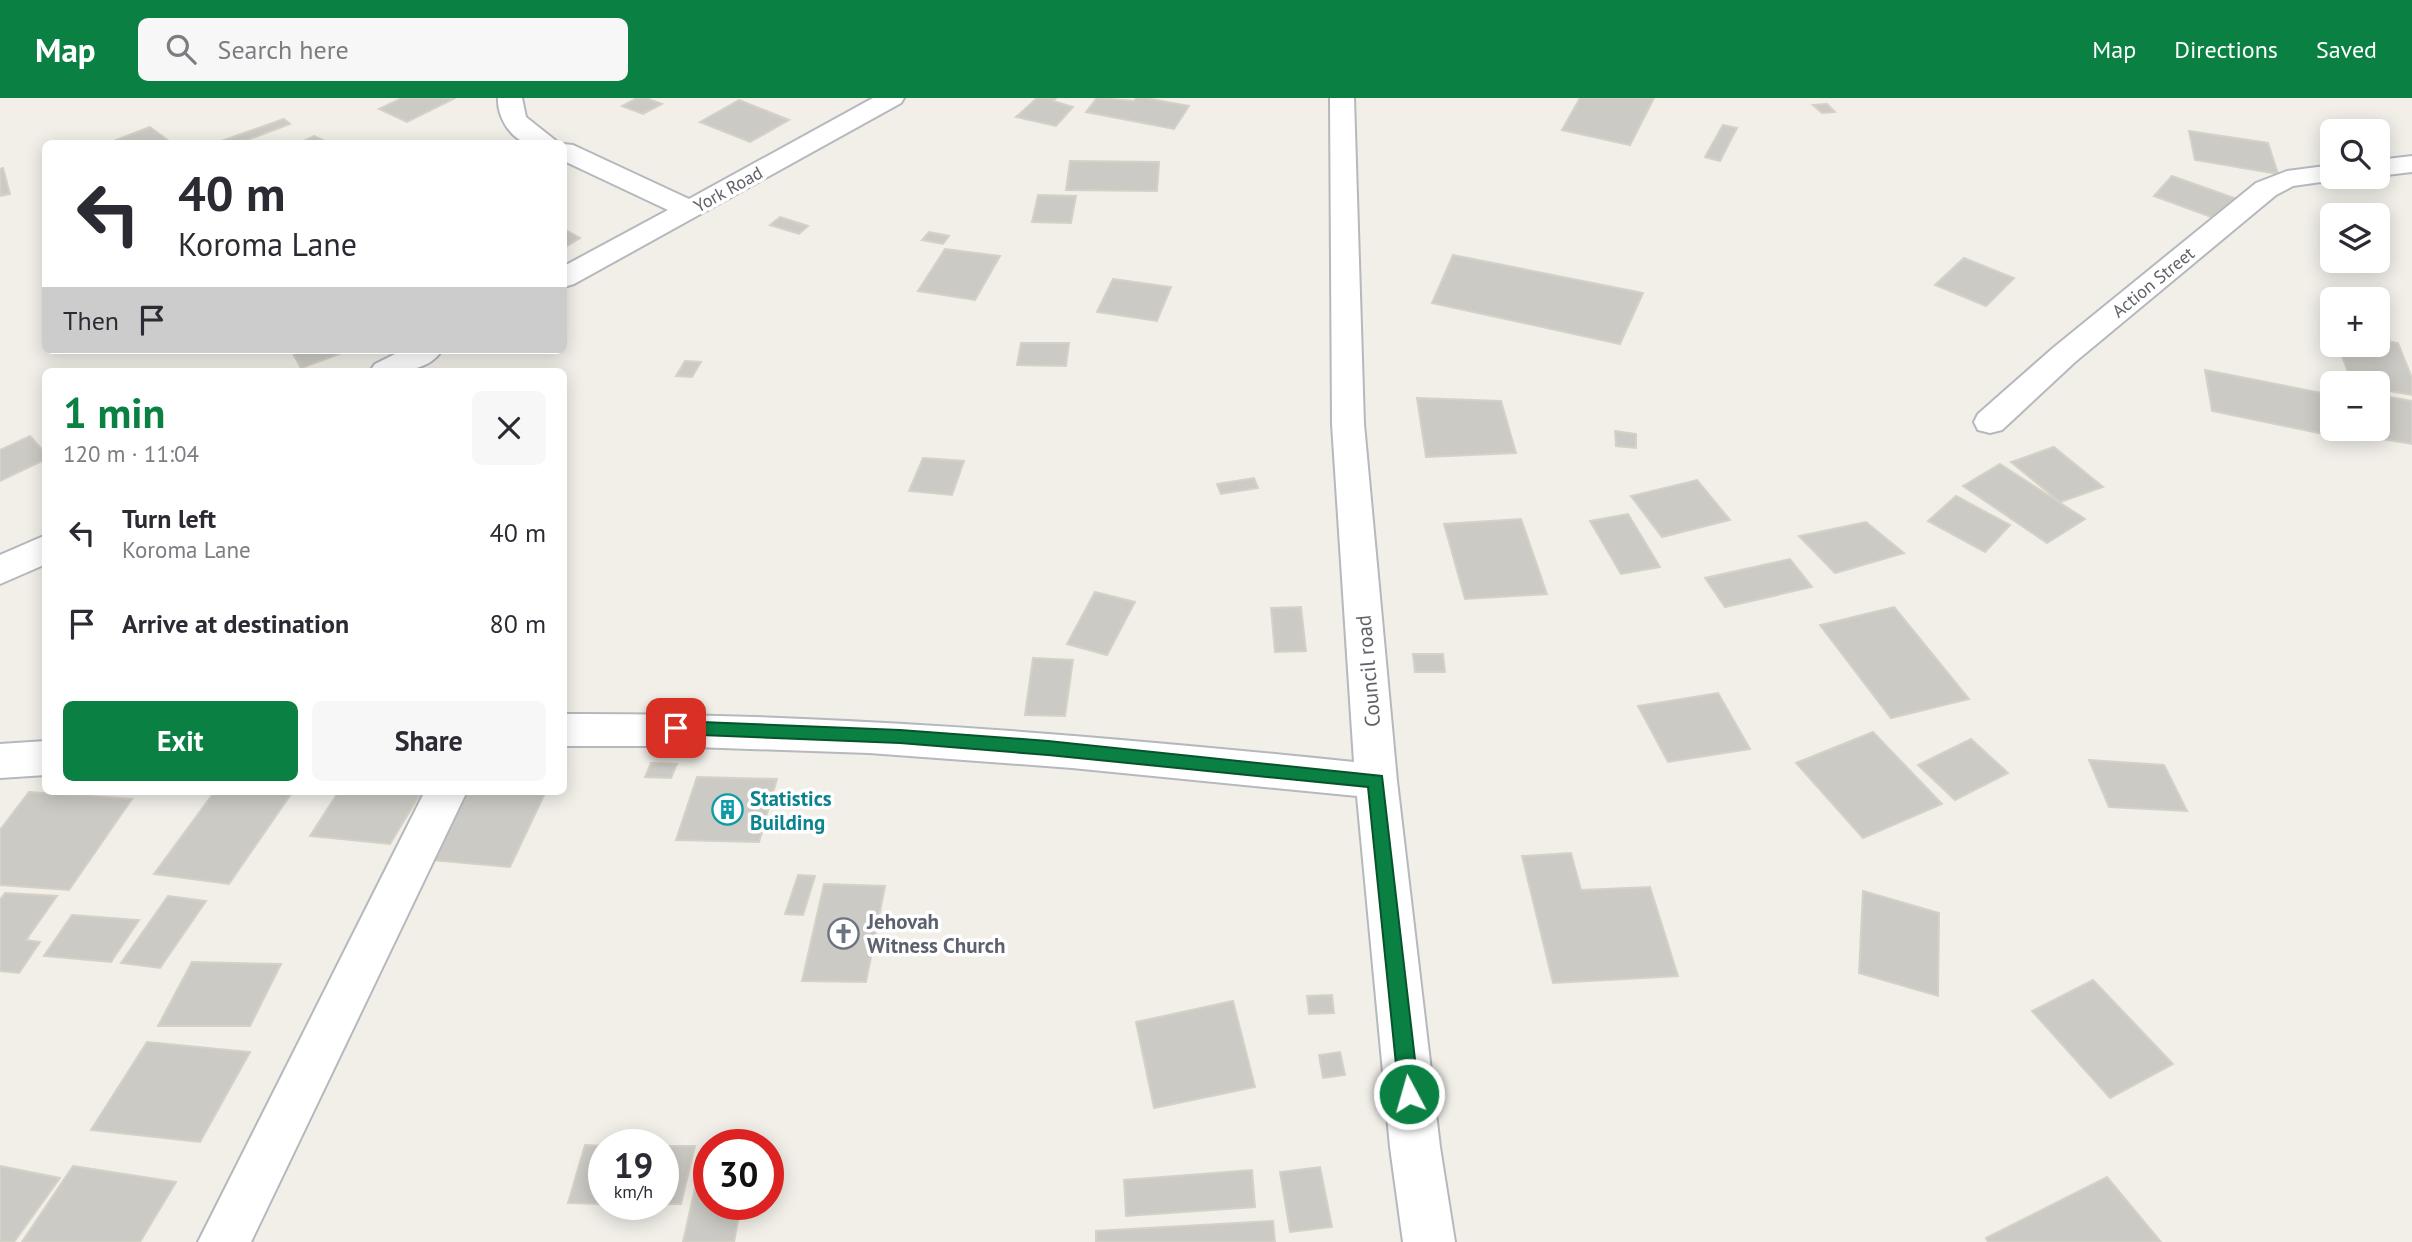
<!DOCTYPE html>
<html lang="en">
<head>
<meta charset="utf-8">
<style>
	:root { --surface:#fff; --page:#f7f7f7; --text:#2b2b33; --muted:#7c7c81; --accent:#0b8043 }
	body { margin:0; font-family:"PT Sans",sans-serif; background:var(--page); color:var(--text); height:100vh; display:flex; flex-direction:column; font-size:26px; white-space:nowrap }
	* { box-sizing:border-box; margin:0 }
	p { font-size:23px; color:var(--muted) }
	.icon { flex:none; width:38px; height:38px; fill:none; stroke:currentColor; stroke-width:2; stroke-linecap:round; stroke-linejoin:round }
	.map { position:relative; flex:1; overflow:hidden }
	.drawer { position:absolute; left:42px; top:270px; width:525px; height:427px; display:flex; flex-direction:column; background:var(--surface); border-radius:10px; box-shadow:0 4px 18px #0003 }
	.drawer>* { flex:none }
	.banner { position:absolute; left:42px; top:42px; width:525px; height:214px; border-radius:10px; box-shadow:0 4px 18px #0003; background:#fff; color:var(--text); overflow:hidden }
	.controls { position:absolute; left:2320px; top:21px; display:grid; gap:14px }
	.controls a { display:grid; place-items:center; width:70px; height:70px; border-radius:10px; background:var(--surface); box-shadow:0 4px 18px #0003; font-size:35px }
	.speed { position:absolute; left:588px; top:1031px; display:flex; gap:14px; font-size:35px; font-weight:700; text-align:center }
	.speed>* { display:grid; place-content:center; width:91px; height:91px; border-radius:50%; background:var(--surface); box-shadow:0 4px 18px #0003; line-height:1 }
	.speed small { font-size:18px; font-weight:400 }
	.speed .limit { border:10px solid #d22; background:#fff; color:#111 }
	.pin { position:absolute; display:grid; place-items:center; width:60px; height:60px; color:#fff; margin:-30px; border-radius:14px; box-shadow:0 4px 10px #0006 }
	.me { position:absolute; width:77px; margin:-38px; rotate:354deg; stroke-linejoin:round; filter:drop-shadow(0 0 5px #0008) }
	.turn { display:flex; align-items:center; gap:24px; height:147px; padding:0 21px; font-size:32px }
	.turn .icon { width:91px; height:91px; stroke-width:2.5 }
	.turn b { display:block; font-size:49px; line-height:60px }
	.then { display:flex; align-items:center; height:66px; padding:0 21px; background:#0003; gap:14px; font-size:26px }
	.round { display:grid; place-items:center; flex:none; width:74px; height:74px; border-radius:10px; background:var(--page) }
	.overview { display:flex; align-items:center; justify-content:space-between; height:119px; padding:0 21px }
	h1 { font-size:42px; font-weight:600; line-height:52px; color:var(--accent) }
	.primary-button { display:flex; gap:14px; margin-top:auto; padding:14px 21px }
	.primary-button a { flex:1; height:80px; border-radius:10px; background:var(--accent); color:#fff; font-size:28px; font-weight:600; line-height:80px; text-align:center }
	.primary-button a+a { background:var(--page); color:var(--text) }
	ul { padding:0; list-style:none }
	li { display:flex; align-items:center; gap:21px; height:91px; padding:0 21px }
	li div { flex:1 }
	li b { display:block; font-size:26px }
	li em { font-style:normal }
	header { display:flex; align-items:center; gap:42px; box-sizing:border-box; height:98px; padding:0 35px; background:var(--accent); color:#fff }
	header strong { font-size:33px }
	nav { display:flex; gap:38px; margin-inline-start:auto; font-size:24px }
	.search { width:490px; height:63px; background:var(--page); display:flex; align-items:center; gap:18px; box-sizing:border-box; padding:0 24px; border-radius:10px; color:var(--muted); font-size:26px }
	.map>svg:first-child { display:block }
	.building { fill:#cccac5; stroke:#d6d1c6; stroke-width:2 }
	.lines { fill:none; stroke-linecap:round; stroke-linejoin:round }
	.street-casing { stroke:#b5b8bc; stroke-width:4 }
	.street { fill:#fff; fill-rule:evenodd }
	.route { fill:#0b8043; stroke:#07532c; stroke-width:2 }
	.labels { text-anchor:middle; dominant-baseline:central; stroke-width:7; stroke-linejoin:round; paint-order:stroke }
	.far-street-label { font-size:18px; fill:#5f6368; stroke:#fff }
	.street-label { font-size:21px; fill:#5f6368; stroke:#fff }
	.culture-label { font-size:21px; font-weight:bold; fill:#0d838f; stroke:#fff; text-anchor:start }
	.worship-label { font-size:21px; font-weight:bold; fill:#5b616d; stroke:#fff; text-anchor:start }
</style>
</head>
<body>
<header>
<strong>Map</strong>
<div class="search"><svg class="icon" aria-label="search" viewBox="0 0 24 24"><circle cx="10" cy="10" r="6"/><path d="M15 15l6 6"/></svg>Search here</div>
<nav><a>Map</a><a>Directions</a><a>Saved</a></nav>
</header>
<div class="map">
<svg width="2412" height="1144" viewBox="0 0 2412 1144">
	<rect width="100%" height="100%" fill="#f1efe8"/>
	<!-- building -->
	<g class="building">
		<polygon points="402,0 455,0 407,24 379,11"/>
		<polygon points="637,0 646,0 662,6 643,16 622,8"/>
		<polygon points="1037,0 1056,0 1053,3 1073,9 1056,28 1016,19"/>
		<polygon points="1097,0 1134,3 1137,0 1145,0 1189,8 1174,31 1086,14"/>
		<polygon points="1580,0 1654,0 1630,47 1562,32"/>
		<polygon points="739,2 789,22 750,44 700,24"/>
		<polygon points="1827,6 1835,14 1822,15 1813,7"/>
		<polygon points="284,21 290,26 236,46 213,46"/>
		<polygon points="1723,27 1737,30 1720,63 1705,59"/>
		<polygon points="150,29 173,46 106,46"/>
		<polygon points="2189,33 2268,45 2278,76 2195,62"/>
		<polygon points="314,38 331,46 297,46"/>
		<polygon points="1070,63 1159,64 1157,93 1066,92"/>
		<polygon points="3,70 10,96 0,98 0,71"/>
		<polygon points="2172,78 2234,100 2217,121 2154,98"/>
		<polygon points="1038,97 1076,98 1071,125 1032,124"/>
		<polygon points="780,119 808,128 799,136 770,127"/>
		<polygon points="564,131 580,140 564,150"/>
		<polygon points="929,134 949,138 943,146 922,142"/>
		<polygon points="945,151 1000,158 975,202 918,193"/>
		<polygon points="1453,157 1643,195 1620,246 1432,205"/>
		<polygon points="1964,160 2014,180 1986,208 1935,187"/>
		<polygon points="1113,181 1171,189 1157,223 1097,214"/>
		<polygon points="2378,241 2398,245 2412,280 2412,297 2378,291 2378,285 2352,285 2338,247 2378,247"/>
		<polygon points="1021,245 1069,245 1066,268 1017,267"/>
		<polygon points="291,252 350,252 301,270"/>
		<polygon points="685,263 701,264 692,279 676,278"/>
		<polygon points="2205,272 2322,295 2333,338 2212,313"/>
		<polygon points="2378,297 2412,303 2412,346 2371,339 2368,331 2378,331"/>
		<polygon points="1417,300 1501,303 1516,355 1426,359"/>
		<polygon points="1615,333 1636,336 1636,350 1616,348"/>
		<polygon points="30,338 46,356 46,361 0,383 0,352"/>
		<polygon points="2054,349 2103,389 2060,404 2011,364"/>
		<polygon points="923,360 964,363 952,397 909,393"/>
		<polygon points="2000,366 2085,421 2047,445 1963,388"/>
		<polygon points="1254,380 1258,390 1221,396 1217,386"/>
		<polygon points="1697,382 1730,422 1662,439 1631,398"/>
		<polygon points="1956,398 2010,427 1985,454 1928,423"/>
		<polygon points="1628,416 1660,469 1621,476 1590,423"/>
		<polygon points="1521,421 1547,496 1465,501 1444,426"/>
		<polygon points="1866,424 1904,455 1835,475 1799,438"/>
		<polygon points="1790,461 1812,489 1725,509 1705,480"/>
		<polygon points="1095,494 1135,504 1107,557 1067,546"/>
		<polygon points="1301,509 1306,553 1275,554 1271,510"/>
		<polygon points="1894,509 1969,601 1891,620 1820,527"/>
		<polygon points="1413,556 1443,556 1445,574 1415,574"/>
		<polygon points="1033,560 1073,562 1065,618 1025,617"/>
		<polygon points="1718,595 1750,651 1668,664 1638,608"/>
		<polygon points="1873,634 1942,706 1863,740 1796,665"/>
		<polygon points="1971,641 2008,675 1955,702 1918,667"/>
		<polygon points="2089,662 2164,667 2187,713 2109,709"/>
		<polygon points="651,665 677,666 671,680 645,679"/>
		<polygon points="697,679 777,681 759,744 676,742"/>
		<polygon points="215,693 293,693 229,786 154,776"/>
		<polygon points="339,693 422,693 390,746 310,738"/>
		<polygon points="466,693 546,693 510,769 430,762"/>
		<polygon points="29,694 132,701 69,792 0,787 0,732"/>
		<polygon points="1571,755 1581,792 1650,789 1678,878 1553,885 1522,758"/>
		<polygon points="798,777 815,778 803,817 785,816"/>
		<polygon points="824,786 885,788 866,884 802,883"/>
		<polygon points="1863,793 1939,815 1938,898 1859,875"/>
		<polygon points="5,795 57,798 26,842 40,844 19,875 0,873 0,802"/>
		<polygon points="168,798 206,803 160,870 121,865"/>
		<polygon points="72,817 139,822 111,864 44,858"/>
		<polygon points="192,864 281,866 250,928 158,928"/>
		<polygon points="2093,882 2173,966 2110,1000 2032,913"/>
		<polygon points="1332,897 1334,915 1309,916 1307,898"/>
		<polygon points="1233,903 1255,989 1154,1010 1136,924"/>
		<polygon points="147,944 250,954 200,1044 91,1032"/>
		<polygon points="1340,954 1345,977 1323,980 1319,957"/>
		<polygon points="585,1047 604,1048 604,1106 568,1105"/>
		<polygon points="663,1048 695,1048 681,1106 645,1106 663,1106"/>
		<polygon points="0,1068 60,1080 14,1144 0,1144"/>
		<polygon points="73,1068 176,1084 140,1144 22,1144"/>
		<polygon points="1320,1069 1332,1129 1290,1134 1280,1074"/>
		<polygon points="1252,1072 1255,1109 1126,1118 1124,1082"/>
		<polygon points="2107,1079 2161,1144 1988,1144 1986,1140"/>
		<polygon points="709,1080 709,1106 741,1106 734,1144 683,1144 697,1081"/>
		<polygon points="1273,1123 1275,1144 1096,1144 1096,1133"/>
	</g>
	<g class="lines">
		<defs>
			<g id="street">
				<path d="M498,0H522L526,19L560,46C550,46 535,48 526,45C509,39 497,17 498,0Z"/>
				<polygon points="873,0 904,0 901,5 574,186 564,189 564,168 668,112 564,63 563,46 573,47 689,101"/>
				<path d="M1330,0H1354L1364,326L1397,683L1440,1049L1455,1144H1403L1390,1049L1357,698L1072,670L869,655L666,648H564V616C829,615 1091,637 1354,664L1332,326Z"/>
				<polygon points="2412,58 2412,74 2378,78 2378,62"/>
				<polygon points="2333,67 2333,79 2344,79 2342,81 2293,88 2276,97 2075,264 2002,332 1990,335 1978,332 1974,324 1978,316 2053,250 2256,85 2287,73"/>
				<path d="M403,252H442C427,276 395,273 370,273L375,266Z"/>
				<polygon points="46,437 46,466 0,486 0,457"/>
				<polygon points="46,643 46,677 0,680 0,646"/>
				<polygon points="425,693 467,693 251,1144 198,1144"/>
			</g>
		</defs>
		<!-- street casing -->
		<use href="#street" class="street-casing"/>
		<!-- street -->
		<use href="#street" class="street"/>
	</g>
	<!-- route -->
	<polygon class="route" points="676,623 900,632 1048,643 1382,678 1419,996 1416,1003 1409,1006 1402,1003 1399,996 1368,689 1048,657 900,645 676,636 670,634 668,630 670,625"/>
	<!-- icons -->
	<defs>
		<symbol id="building-ring" viewBox="-11 -11 22 22"><circle r="9.5" fill="#fff" stroke="#0f9aa8" stroke-width="1.5"/><path d="M-4-6H4V6H1V3H-1V6H-4ZM-2.5-4.3h1.7v1.8h-1.7ZM.8-4.3h1.7v1.8H.8ZM-2.5-1h1.7V.8h-1.7ZM.8-1h1.7V.8H.8Z" fill="#0f9aa8"/></symbol>
		<symbol id="church-ring" viewBox="-11 -11 22 22"><circle r="9.5" fill="#fff" stroke="#6b7280" stroke-width="1.5"/><path d="M-1.2-6h2.4v3.5h3.3v2.4h-3.3V6h-2.4V-.1h-3.3v-2.4h3.3Z" fill="#6b7280"/></symbol>
	</defs>
	<g fill-rule="evenodd">
		<use href="#building-ring" x="710" y="694" width="35" height="35"/>
		<use href="#church-ring" x="826" y="818" width="35" height="35"/>
	</g>
	<g class="labels">
		<!-- far-street labels -->
		<g class="far-street-label">
			<text transform="translate(728 91) rotate(-29)">York Road</text>
			<text transform="translate(2153 184) rotate(-39)">Action Street</text>
		</g>
		<!-- street labels -->
		<g class="street-label">
			<text transform="translate(1368 573) rotate(-95)">Council road</text>
		</g>
		<!-- culture labels -->
		<g class="culture-label">
			<text x="750" y="700">Statistics<tspan x="750" dy="24">Building</tspan></text>
		</g>
		<!-- worship labels -->
		<g class="worship-label">
			<text x="867" y="823">Jehovah<tspan x="867" dy="24">Witness Church</tspan></text>
		</g>
	</g>
</svg>
<div class="controls">
<a><svg class="icon" aria-label="search" viewBox="0 0 24 24"><circle cx="10" cy="10" r="6"/><path d="M15 15l6 6"/></svg></a>
<a><svg class="icon" aria-label="layers" viewBox="0 0 24 24"><path d="M12 4l9 5-9 5-9-5zM3 14l9 5 9-5"/></svg></a>
<a>+</a>
<a>−</a>
</div>
<div class="speed"><div>19<small>km/h</small></div><div class="limit">30</div></div>
<div class="pin" style="left:676px;top:630px;background:#d93025"><svg class="icon" aria-label="arrive" viewBox="0 0 24 24"><path d="M6 21V4h12l-3 4 3 4H6"/></svg></div>
<svg class="me" style="left:1409px;top:996px" viewBox="-20 -20 40 40"><circle r="17" fill="#0b8043" stroke="#fff" stroke-width="3"/><path d="M0-11L8 9 0 5-8 9z" fill="#fff"/></svg>
<div class="banner">
<div class="turn"><svg class="icon" aria-label="left" viewBox="0 0 24 24"><path d="M17 20v-9H6M10 6l-5 5 5 5"/></svg><div><b>40 m</b>Koroma Lane</div></div>
<div class="then">Then<svg class="icon" aria-label="arrive" viewBox="0 0 24 24"><path d="M6 21V4h12l-3 4 3 4H6"/></svg></div>
</div>
<section class="drawer">
<div class="overview"><div><h1>1 min</h1><p>120 m · 11:04</p></div><a class="round"><svg class="icon" aria-label="close" viewBox="0 0 24 24"><path d="M6 6l12 12M18 6L6 18"/></svg></a></div>
<ul>
<li><svg class="icon" aria-label="left" viewBox="0 0 24 24"><path d="M17 20v-9H6M10 6l-5 5 5 5"/></svg><div><b>Turn left</b><p>Koroma Lane</p></div><em>40 m</em></li>
<li><svg class="icon" aria-label="arrive" viewBox="0 0 24 24"><path d="M6 21V4h12l-3 4 3 4H6"/></svg><div><b>Arrive at destination</b></div><em>80 m</em></li>
</ul>
<div class="primary-button"><a>Exit</a><a>Share</a></div>
</section>
</div>
</body>
</html>
